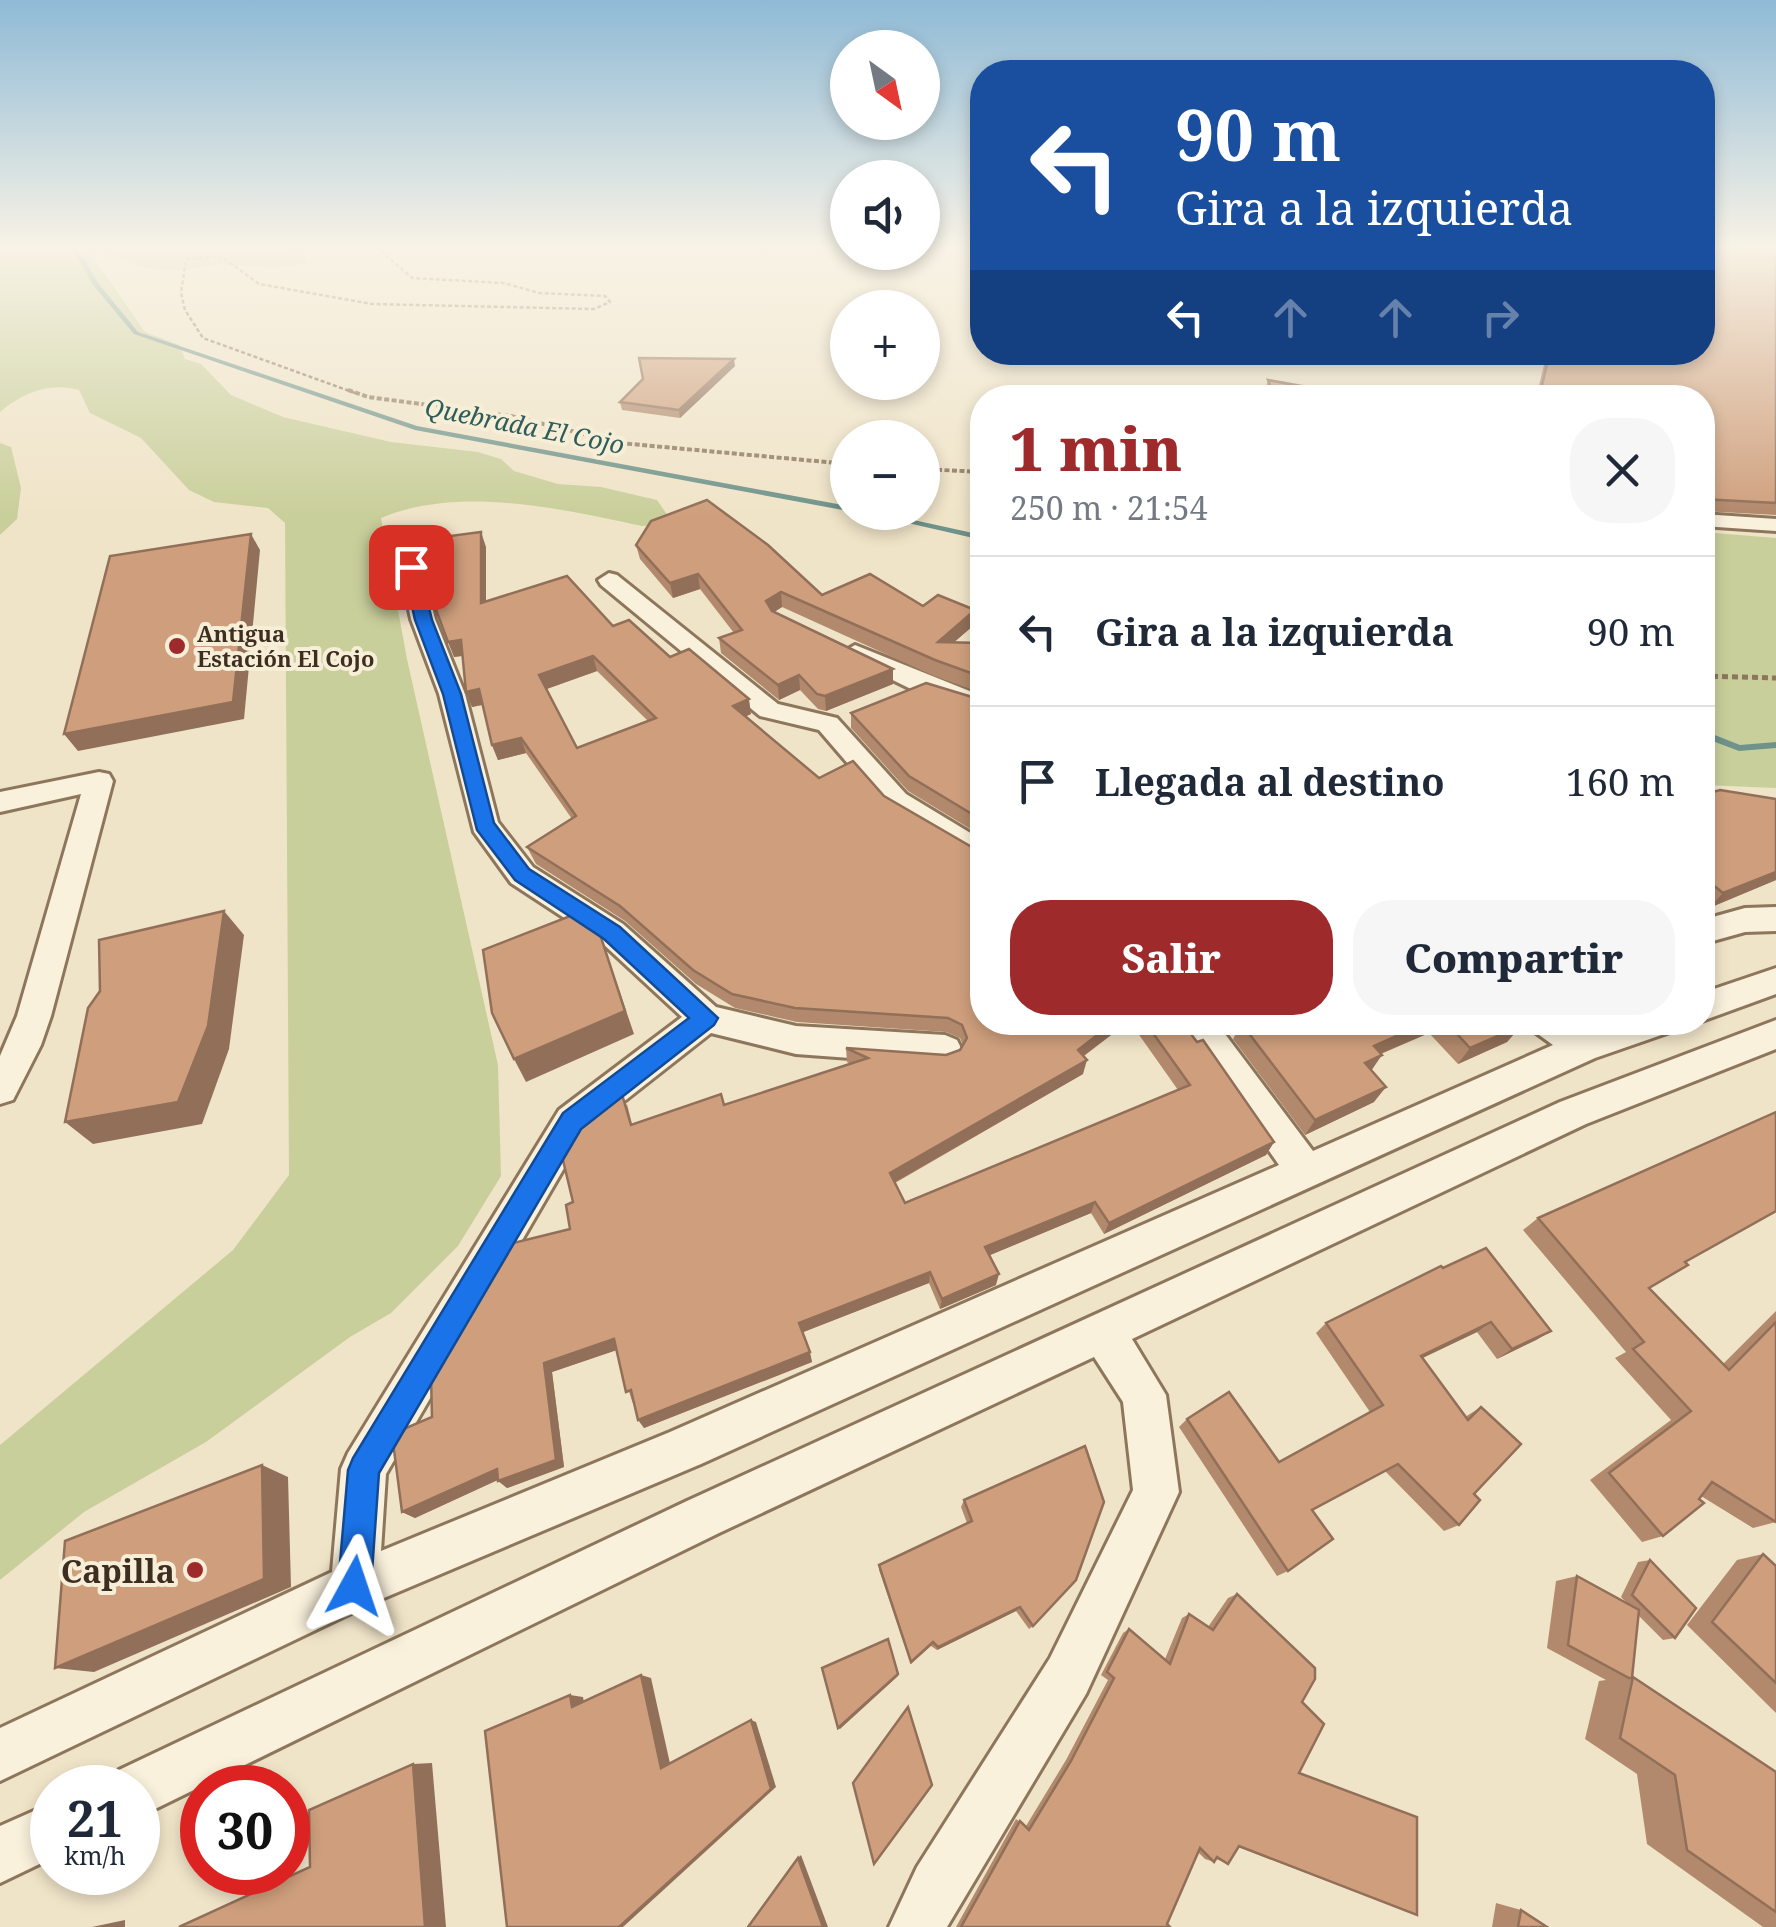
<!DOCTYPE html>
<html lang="es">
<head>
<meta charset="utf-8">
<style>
	:root { --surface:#fff; --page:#f6f6f7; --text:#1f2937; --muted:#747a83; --line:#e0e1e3; --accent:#9e2a2b }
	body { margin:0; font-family:"Noto Serif",serif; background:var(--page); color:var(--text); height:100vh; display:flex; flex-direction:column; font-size:38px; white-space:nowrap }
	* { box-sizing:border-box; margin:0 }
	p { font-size:32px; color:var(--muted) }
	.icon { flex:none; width:55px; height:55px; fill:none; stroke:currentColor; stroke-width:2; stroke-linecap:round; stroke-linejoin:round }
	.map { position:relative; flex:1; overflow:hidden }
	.side { position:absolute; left:970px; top:385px; width:745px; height:650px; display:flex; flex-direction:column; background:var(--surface); border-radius:40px; box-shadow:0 5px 15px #0003 }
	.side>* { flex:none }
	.hud { position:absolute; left:970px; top:60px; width:745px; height:305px; border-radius:40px; box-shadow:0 5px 15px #0003; background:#1a4fa0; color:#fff; overflow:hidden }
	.needle { width:65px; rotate:147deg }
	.buttons { position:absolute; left:830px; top:30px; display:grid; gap:20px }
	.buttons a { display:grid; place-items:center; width:110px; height:110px; border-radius:50%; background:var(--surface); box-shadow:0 5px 15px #0003; font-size:50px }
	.speed { position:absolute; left:30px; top:1765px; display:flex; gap:20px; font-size:50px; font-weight:700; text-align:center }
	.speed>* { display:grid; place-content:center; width:130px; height:130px; border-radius:50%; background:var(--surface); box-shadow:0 5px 15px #0003; line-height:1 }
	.speed small { font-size:25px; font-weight:400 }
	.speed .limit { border:15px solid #d22; background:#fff; color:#111 }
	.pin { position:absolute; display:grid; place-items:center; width:85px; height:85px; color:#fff; margin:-42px; border-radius:20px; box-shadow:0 5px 15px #0006 }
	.me { position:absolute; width:110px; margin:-55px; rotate:5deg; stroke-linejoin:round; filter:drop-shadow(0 0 8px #0008) }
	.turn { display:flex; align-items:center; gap:35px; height:210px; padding:0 40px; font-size:45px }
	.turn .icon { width:130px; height:130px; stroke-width:2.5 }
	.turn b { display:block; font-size:70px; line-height:85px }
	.lanes { display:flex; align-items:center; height:95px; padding:0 40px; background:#0003; justify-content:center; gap:50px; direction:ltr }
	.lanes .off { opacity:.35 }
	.round { display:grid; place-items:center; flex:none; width:105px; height:105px; border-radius:40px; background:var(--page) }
	.headline { display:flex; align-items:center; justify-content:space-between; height:170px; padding:0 40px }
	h1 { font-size:60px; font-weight:800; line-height:75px; color:var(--accent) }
	.cta { display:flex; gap:20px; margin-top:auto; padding:20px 40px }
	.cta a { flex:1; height:115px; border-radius:40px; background:var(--accent); color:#fff; font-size:40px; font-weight:800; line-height:115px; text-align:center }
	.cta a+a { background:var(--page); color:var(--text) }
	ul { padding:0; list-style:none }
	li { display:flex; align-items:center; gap:30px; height:150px; padding:0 40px; border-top:2px solid var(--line) }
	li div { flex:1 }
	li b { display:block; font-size:38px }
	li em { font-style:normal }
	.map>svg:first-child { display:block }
	.green { fill:#c9cf9b }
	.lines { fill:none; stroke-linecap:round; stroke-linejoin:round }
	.stream { fill:#6f938a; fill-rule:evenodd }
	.minor-casing { stroke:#8d765c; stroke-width:6 }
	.path-far2 { stroke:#8d765c; stroke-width:2.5; stroke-dasharray:4 2.5; stroke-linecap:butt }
	.path-far1 { stroke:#8d765c; stroke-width:4; stroke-dasharray:5 2.5; stroke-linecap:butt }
	.path { stroke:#8d765c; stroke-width:5; stroke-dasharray:6 4; stroke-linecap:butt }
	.minor { fill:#faf1dc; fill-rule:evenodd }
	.wall { fill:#b2896c; fill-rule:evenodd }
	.shaded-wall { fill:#916f58 }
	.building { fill:#cf9f7d; stroke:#916f58; stroke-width:2.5; fill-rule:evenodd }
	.route { fill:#1a73e8; stroke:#114b97; stroke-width:2.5 }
	.poi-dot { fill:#9e2a2b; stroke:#f7eed8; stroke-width:4 }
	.labels { text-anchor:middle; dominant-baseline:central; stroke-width:8; stroke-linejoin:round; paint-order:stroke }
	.far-poi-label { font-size:22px; font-weight:bold; fill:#3d2e20; stroke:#f7eed8; text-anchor:start }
	.far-water-label { font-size:25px; font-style:italic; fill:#2f5d5a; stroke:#f7eed8 }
	.near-poi-label { font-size:32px; font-weight:bold; fill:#3d2e20; stroke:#f7eed8; text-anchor:end }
</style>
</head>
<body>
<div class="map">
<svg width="1776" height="1927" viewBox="0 0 1776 1927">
	<rect width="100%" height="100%" fill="#f0e4c8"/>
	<!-- green -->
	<g class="green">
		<path d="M0,245H85L145,332L179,345L185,359L201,364L231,395L283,417L391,442L478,452L501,459L514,471L558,484L601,487L657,500L668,516L654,525L642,526C562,509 460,485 381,518L407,659L498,1065L501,1176L458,1246L391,1313L350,1337L206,1442L84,1512L0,1580V1445L233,1250L289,1175L285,523L268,508L214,502L189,490L141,438L90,413L79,390C49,382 23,393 0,412Z"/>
		<path d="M99,245H241L306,257L308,263C277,271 251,265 221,265C207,264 194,270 181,270C150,272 123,263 99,245Z"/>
		<polygon points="0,443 11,447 21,488 17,519 0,535"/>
		<polygon points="1703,532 1776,538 1776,788 1703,785"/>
	</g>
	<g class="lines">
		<!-- stream -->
		<g class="stream">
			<polygon points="70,245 76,245 98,283 138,332 417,426 848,506 848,511 415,430 134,334 93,285"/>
			<polygon points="860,512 877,512 982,535 982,540"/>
			<polygon points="1702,730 1740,745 1776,742 1776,748 1739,751 1702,737"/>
		</g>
		<defs>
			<g id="minor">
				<polygon points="1702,514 1776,519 1776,531 1702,526"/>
				<polygon points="411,560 422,567 435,619 465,694 498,822 533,867 623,924 716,1007 796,1026 945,1035 957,1040 962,1050 957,1060 945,1065 796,1054 711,1033 585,1132 386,1474 381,1551 670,1432 1279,1165 1179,1022 1216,1022 1313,1151 1553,1045 1535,1032 1530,1022 1574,1022 1587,1032 1615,1022 1675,1022 1670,1032 1595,1058 701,1464 372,1603 0,1781 0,1728 332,1572 341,1469 348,1453 559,1110 682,1017 601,942 511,883 474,832 439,694 411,619 400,567"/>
				<polygon points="609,573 617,575 778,704 837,718 906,794 982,840 982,865 886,808 819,730 760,716 601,585 598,580"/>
				<polygon points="855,645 982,696 982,713 915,691 846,657 843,652"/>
				<polygon points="99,772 109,774 113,781 51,1016 41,1045 13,1100 0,1104 0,1056 17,1016 81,794 0,812 0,792"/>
				<polygon points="1776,907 1776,931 1745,932 1702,944 1702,920 1745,908"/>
				<polygon points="1776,968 1776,994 1702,1021 1702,993"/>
				<polygon points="1776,1020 1776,1049 1586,1124 1132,1339 1166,1395 1179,1492 1086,1694 947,1927 889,1927 917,1867 1050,1658 1133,1490 1123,1402 1094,1357 719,1533 157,1808 138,1815 138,1788 112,1788 119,1770 687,1501 1560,1102"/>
				<polygon points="52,1803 52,1858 0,1883 0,1826"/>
			</g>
		</defs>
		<!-- minor casing -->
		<use href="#minor" class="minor-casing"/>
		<!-- path-far2 -->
		<polyline class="path-far2" points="355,393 203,338 185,310 181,293 186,259 221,256 259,284 372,304 594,309 610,302 605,296 539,293 504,283 412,278 374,245"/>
		<!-- path-far1 -->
		<g class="path-far1">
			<polyline points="348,390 368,397 511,416 620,443 848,464"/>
			<polyline points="922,469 982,472"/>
		</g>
		<!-- path -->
		<polyline class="path" points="1702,676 1776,678"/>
		<!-- minor -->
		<use href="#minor" class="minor"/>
	</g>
	<!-- wall -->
	<g class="wall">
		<polygon points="1776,245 1776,515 1702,511 1702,398 1536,398 1547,352 1702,352"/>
		<polygon points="735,366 680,418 622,410 620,402"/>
		<polygon points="1268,380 1368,398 1267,398 1265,391"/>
		<polygon points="636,545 822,595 923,606 974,625 954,642 982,643 982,693 934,676 782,607 774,612 893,669 893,684 826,711 818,709 800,690 779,700 721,653 719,638 734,633 700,589 673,598 640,559"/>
		<path d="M486,547V602L613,626L670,657L751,714L746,716L982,1022H1128L1084,1056L1083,1074L895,1183L905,1203L1178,1090L1130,1022H1182L1274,1142L1266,1155L1104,1234L1091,1213L990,1255L996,1285L940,1309L929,1283L803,1332L812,1362L644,1428L632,1401L616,1350L552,1372L564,1467L507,1488L498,1480L415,1518L402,1512L432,1417L570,1229L573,1202L627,1104L632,1124L724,1105L851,1064L847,1062L846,1048L946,1055L960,1050L963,1045L960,1038L946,1032L797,1022L735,1008L696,984L625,921L536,864L527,847L572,819L526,753L498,760L492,745L483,705L472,707L466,692L463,656L454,657L450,551ZM597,671L648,721L577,748L546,689Z"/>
		<polygon points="982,700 982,836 908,791 851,728 851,713"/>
		<polygon points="1702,795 1776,880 1709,908 1702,903"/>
		<polygon points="1242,1022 1517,1022 1521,1026 1507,1042 1458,1064 1429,1033 1381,1054 1371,1071 1374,1102 1305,1135 1233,1039"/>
		<polygon points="1538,1218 1686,1263 1650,1288 1723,1364 1776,1311 1776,1522 1753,1528 1701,1496 1663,1536 1642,1542 1590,1480 1671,1420 1615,1358 1626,1352 1523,1230"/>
		<polygon points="1443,1268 1551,1331 1536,1340 1497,1359 1477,1332 1422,1358 1465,1417 1481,1407 1474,1494 1459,1525 1444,1531 1385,1471 1312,1510 1288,1571 1277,1576 1179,1427 1187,1419 1279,1462 1370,1412 1316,1333 1326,1323"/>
		<polygon points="964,1500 1033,1626 1029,1629 1016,1611 937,1650 931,1646 911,1664 879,1570 879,1565 967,1523 961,1507"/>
		<polygon points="1763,1554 1776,1566 1776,1713 1687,1625 1737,1560"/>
		<polygon points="1650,1560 1675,1638 1663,1640 1638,1615 1632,1678 1776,1772 1776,1927 1763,1927 1647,1844 1637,1774 1585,1739 1599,1681 1606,1680 1547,1648 1556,1581 1577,1576 1627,1603 1621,1597 1638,1562"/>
		<polygon points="1237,1594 1302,1702 1299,1773 1417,1915 1238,1847 1228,1864 1216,1859 1214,1862 1205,1859 1198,1852 1167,1924 1170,1927 956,1927 1016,1819 1026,1826 1066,1760 1108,1680 1101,1675 1123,1633 1129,1629 1165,1659 1182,1618 1189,1614 1208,1627 1228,1598"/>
		<polygon points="1496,1903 1521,1910 1547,1927 1492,1927"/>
	</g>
	<!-- shaded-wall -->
	<g class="shaded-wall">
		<polygon points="734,359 735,366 680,418 679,410"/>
		<polygon points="481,532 486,547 486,618 481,603"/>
		<polygon points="251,534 260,550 244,719 78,751 64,734"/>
		<polygon points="698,574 700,589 673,598 670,583"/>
		<polygon points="781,592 782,607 768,616 766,601"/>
		<polygon points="975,610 974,625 937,657 938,642"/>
		<polygon points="461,640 467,655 454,657 448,642"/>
		<polygon points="593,656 597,671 544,690 539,675"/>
		<polygon points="893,669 893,684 826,711 825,696"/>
		<polygon points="799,675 800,690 779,700 778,685"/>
		<polygon points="479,689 485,704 472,707 466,692"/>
		<polygon points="749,699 751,714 736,721 733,706"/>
		<polygon points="521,738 526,753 498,760 492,745"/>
		<polygon points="1776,872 1776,880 1709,908 1723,893"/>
		<polygon points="224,911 244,935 229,1049 202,1124 93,1144 65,1122"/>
		<polygon points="598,928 634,1034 526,1082 514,1059"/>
		<polygon points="1114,1022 1128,1022 1074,1063 1078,1050"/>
		<polygon points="1428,1022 1436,1022 1429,1033 1363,1061 1374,1046"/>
		<polygon points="1521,1026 1507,1042 1458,1064 1470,1048"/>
		<polygon points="1382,1055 1371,1071 1365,1063"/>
		<polygon points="1087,1060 1083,1074 890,1185 890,1173"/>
		<polygon points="1386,1087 1374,1102 1305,1135 1315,1120"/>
		<polygon points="1274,1142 1266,1155 1104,1234 1109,1223"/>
		<polygon points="1095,1202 1091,1213 983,1258 985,1247"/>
		<polygon points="930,1272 929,1283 801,1333 799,1323"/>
		<polygon points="999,1274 996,1285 940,1309 942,1299"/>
		<polygon points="1491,1322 1477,1332 1408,1365 1421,1356"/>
		<polygon points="1551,1331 1536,1340 1497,1359 1512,1349"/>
		<polygon points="614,1339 620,1349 552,1372 564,1467 507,1488 498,1481 544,1363"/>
		<polygon points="810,1352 812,1362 644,1428 638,1420"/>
		<polygon points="262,1465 288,1477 291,1587 94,1672 55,1668"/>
		<polygon points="497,1469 506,1476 415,1518 402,1512"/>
		<polygon points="1020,1607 1016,1611 937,1650 938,1647"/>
		<polygon points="898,1674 898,1676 840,1729 838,1728"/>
		<polygon points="641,1675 651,1678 671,1768 661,1768"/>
		<polygon points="570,1695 583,1697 585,1708 572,1707"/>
		<polygon points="751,1720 756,1722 776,1787 623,1927 619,1927"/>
		<polygon points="432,1763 446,1927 425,1927 413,1764"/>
		<polygon points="801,1855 828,1927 823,1927 798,1858"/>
		<polygon points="125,1920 125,1927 92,1927"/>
	</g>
	<!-- building -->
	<g class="building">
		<polygon points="1702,245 1776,245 1776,503 1702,499 1702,398 1539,398 1550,352 1702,352"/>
		<polygon points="639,358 734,359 679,410 620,402 643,379"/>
		<polygon points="1268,380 1368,398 1275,398"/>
		<polygon points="1384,392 1397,398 1369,398"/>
		<polygon points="707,500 768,545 822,595 870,574 923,606 938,595 975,610 938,642 982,643 982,677 935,660 781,592 766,601 772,611 893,669 825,696 817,694 799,675 778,685 719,638 742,630 698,574 670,583 636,545 651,521"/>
		<path d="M481,532V603L567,576L613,626L629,620L670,657L689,649L749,699L733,706L819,778L853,761L884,796L982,853V1022H1114L1078,1050L1087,1060L890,1173L905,1203L1190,1085L1145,1022H1182L1197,1042L1203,1040L1274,1142L1109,1223L1095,1202L985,1247L999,1274L942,1299L930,1272L799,1323L810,1352L638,1420L631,1390L626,1392L614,1339L544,1363L556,1460L498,1481L497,1469L402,1512L393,1442L399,1431L432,1417L431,1377L509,1244L570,1229L566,1205L573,1202L562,1156L582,1122L621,1091L631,1125L721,1094L724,1105L868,1058L846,1048L946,1055L960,1050L967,1038L962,1025L948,1018L795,1008L732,994L693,970L620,906L530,849L527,847L576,816L521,738L492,745L479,689L466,692L461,640L448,642L431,596L425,554L450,551V536ZM593,656L656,718L577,748L539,675Z"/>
		<polygon points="251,534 233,702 64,734 110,556"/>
		<polygon points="926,683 982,700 982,820 909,776 851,713"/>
		<polygon points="1720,790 1776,799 1776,872 1723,893 1713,885 1702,890 1702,795"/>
		<polygon points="224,911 208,1026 178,1102 65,1122 88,1008 100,991 99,940"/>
		<polygon points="578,913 598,928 625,1011 514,1059 492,1013 483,950"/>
		<polygon points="1242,1022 1428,1022 1374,1046 1382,1055 1365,1063 1386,1087 1315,1120 1241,1023"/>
		<polygon points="1446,1022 1517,1022 1521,1026 1470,1048"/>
		<polygon points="1776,1112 1776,1211 1685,1262 1688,1265 1649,1288 1729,1370 1776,1322 1776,1522 1712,1482 1699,1499 1704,1503 1663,1536 1609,1473 1691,1411 1633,1349 1644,1342 1538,1218"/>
		<polygon points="1486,1248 1551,1331 1512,1349 1491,1322 1421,1356 1468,1420 1481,1407 1521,1444 1474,1494 1480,1500 1459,1525 1398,1464 1312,1510 1333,1539 1288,1571 1187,1419 1229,1392 1279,1462 1383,1405 1326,1323 1441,1266 1443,1268"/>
		<polygon points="1085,1446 1104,1502 1076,1580 1033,1626 1020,1607 938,1647 933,1642 911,1662 879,1565 972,1521 964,1500"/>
		<polygon points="262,1465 264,1579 55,1668 65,1541"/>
		<polygon points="1763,1554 1776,1566 1776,1683 1712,1622"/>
		<polygon points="1650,1560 1696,1608 1675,1638 1632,1595"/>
		<polygon points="1577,1576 1639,1610 1632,1678 1629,1678 1568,1645"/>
		<polygon points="1237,1594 1315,1668 1315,1679 1302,1702 1324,1724 1299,1773 1417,1817 1417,1915 1239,1846 1228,1864 1217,1857 1214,1862 1200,1848 1167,1924 1170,1927 961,1927 1020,1821 1029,1830 1071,1761 1114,1678 1107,1672 1129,1629 1170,1664 1189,1614 1213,1630"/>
		<polygon points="888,1639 898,1674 838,1728 822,1668"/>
		<polygon points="641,1675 661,1768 751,1720 771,1789 619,1927 507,1927 485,1731 570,1695 572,1707"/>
		<polygon points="1633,1677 1776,1772 1776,1912 1687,1850 1675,1775 1620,1738"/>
		<polygon points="908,1707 932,1785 874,1864 853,1783"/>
		<polygon points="413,1764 425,1927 179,1927 310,1867 309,1810"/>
		<polygon points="798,1858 823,1927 748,1927"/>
		<polygon points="1521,1910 1547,1927 1518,1927"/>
	</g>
	<!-- sky -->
	<linearGradient id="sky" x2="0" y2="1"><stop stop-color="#8fbad6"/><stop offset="0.48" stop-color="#f8f3e6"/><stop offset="1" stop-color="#f8f3e6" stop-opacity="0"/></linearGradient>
	<rect width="1776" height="515" fill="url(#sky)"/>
	<!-- route -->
	<polygon class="route" points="411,563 419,567 432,620 461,694 494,823 529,869 620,927 718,1018 714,1025 581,1129 379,1473 371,1586 366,1598 354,1603 343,1598 338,1586 348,1470 353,1458 563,1113 689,1018 604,939 515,880 477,830 443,694 415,620 403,567"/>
	<!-- markers -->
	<g class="poi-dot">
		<circle cx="177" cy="646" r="10"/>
		<circle cx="195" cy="1570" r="10"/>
	</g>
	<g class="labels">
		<!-- far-poi labels -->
		<g class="far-poi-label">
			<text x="197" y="633">Antigua<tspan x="197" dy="25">Estación El Cojo</tspan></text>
		</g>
		<!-- far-water labels -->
		<g class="far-water-label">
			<text transform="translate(525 425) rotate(11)">Quebrada El Cojo</text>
		</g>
		<!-- near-poi labels -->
		<g class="near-poi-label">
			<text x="175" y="1570">Capilla</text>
		</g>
	</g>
</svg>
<div class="buttons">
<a><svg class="needle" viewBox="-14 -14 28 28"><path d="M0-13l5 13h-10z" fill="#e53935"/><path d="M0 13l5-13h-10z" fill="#747a83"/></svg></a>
<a><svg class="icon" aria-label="sound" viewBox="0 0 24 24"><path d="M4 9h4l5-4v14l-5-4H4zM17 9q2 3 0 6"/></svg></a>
<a>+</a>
<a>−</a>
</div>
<div class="speed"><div>21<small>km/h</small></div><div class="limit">30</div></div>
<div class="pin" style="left:411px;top:567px;background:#d93025"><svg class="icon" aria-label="arrive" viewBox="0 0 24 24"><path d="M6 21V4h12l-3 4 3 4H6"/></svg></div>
<svg class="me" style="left:354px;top:1586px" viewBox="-20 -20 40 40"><path d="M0-17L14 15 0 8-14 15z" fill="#1a73e8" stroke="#fff" stroke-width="4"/></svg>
<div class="hud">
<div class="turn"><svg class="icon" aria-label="left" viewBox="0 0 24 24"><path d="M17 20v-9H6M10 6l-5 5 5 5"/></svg><div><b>90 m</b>Gira a la izquierda</div></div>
<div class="lanes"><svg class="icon" aria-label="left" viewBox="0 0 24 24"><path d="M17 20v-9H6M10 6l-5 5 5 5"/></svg><svg class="icon off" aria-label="ahead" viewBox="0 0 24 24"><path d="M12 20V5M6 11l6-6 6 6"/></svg><svg class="icon off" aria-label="ahead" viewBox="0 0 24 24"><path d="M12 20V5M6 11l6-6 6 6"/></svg><svg class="icon off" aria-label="right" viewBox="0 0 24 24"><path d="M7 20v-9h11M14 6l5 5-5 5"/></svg></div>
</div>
<section class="side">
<div class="headline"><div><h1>1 min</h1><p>250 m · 21:54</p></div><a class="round"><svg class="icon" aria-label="close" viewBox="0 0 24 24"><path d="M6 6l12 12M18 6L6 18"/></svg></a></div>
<ul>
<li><svg class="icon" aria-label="left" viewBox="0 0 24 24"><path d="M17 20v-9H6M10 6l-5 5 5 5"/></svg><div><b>Gira a la izquierda</b></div><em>90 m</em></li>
<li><svg class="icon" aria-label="arrive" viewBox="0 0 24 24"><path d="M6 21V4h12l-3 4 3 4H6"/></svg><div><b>Llegada al destino</b></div><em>160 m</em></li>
</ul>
<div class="cta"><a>Salir</a><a>Compartir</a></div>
</section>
</div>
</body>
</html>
